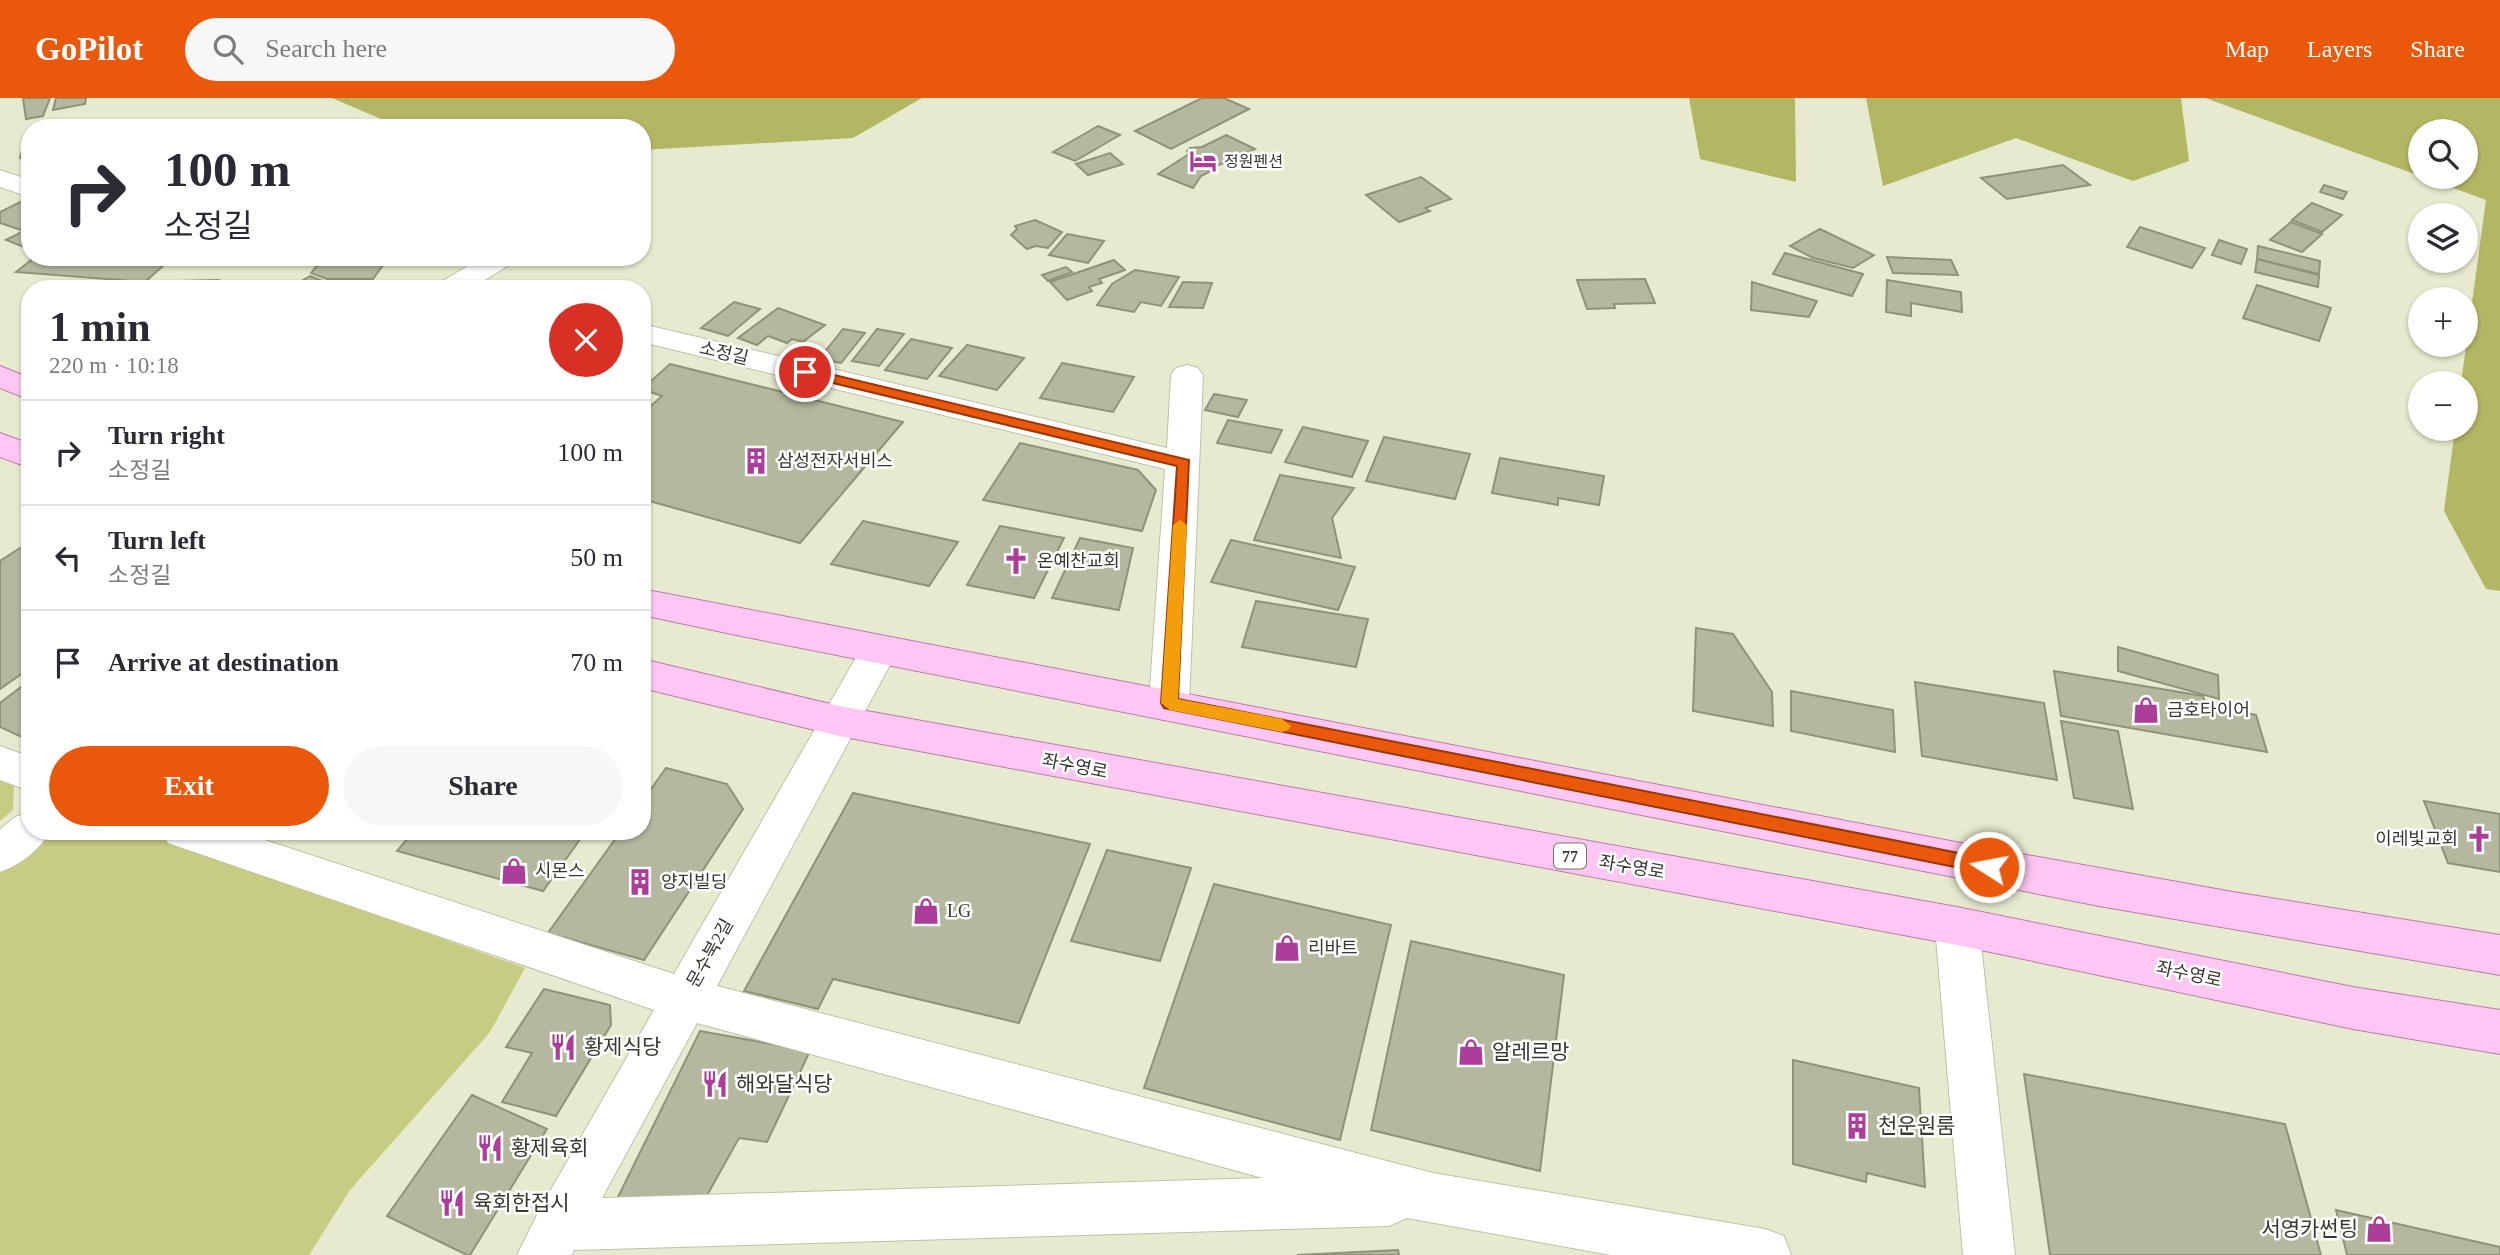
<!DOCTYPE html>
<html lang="en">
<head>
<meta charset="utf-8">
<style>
	:root { --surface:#fff; --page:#f7f7f7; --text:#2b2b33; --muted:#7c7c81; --line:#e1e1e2; --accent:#ea580c }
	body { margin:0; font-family:"Times New Roman","Noto Sans KR",serif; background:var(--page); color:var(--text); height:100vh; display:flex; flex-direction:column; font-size:26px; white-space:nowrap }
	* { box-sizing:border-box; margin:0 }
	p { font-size:23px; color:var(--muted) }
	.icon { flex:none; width:38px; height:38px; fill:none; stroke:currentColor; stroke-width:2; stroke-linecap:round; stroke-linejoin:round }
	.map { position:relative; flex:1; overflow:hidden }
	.sheet { position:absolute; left:21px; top:182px; width:630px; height:560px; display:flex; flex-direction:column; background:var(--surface); border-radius:28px; box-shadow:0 2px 5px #0004 }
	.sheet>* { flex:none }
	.guide { position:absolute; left:21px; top:21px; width:630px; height:147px; border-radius:28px; box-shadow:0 2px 5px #0004; background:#fff; color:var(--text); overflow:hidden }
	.tools { position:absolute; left:2408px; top:21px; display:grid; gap:14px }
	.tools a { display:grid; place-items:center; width:70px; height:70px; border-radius:50%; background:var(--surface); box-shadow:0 2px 5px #0004; font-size:35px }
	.pin { position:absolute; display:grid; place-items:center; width:60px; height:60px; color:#fff; margin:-30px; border:4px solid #fff; border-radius:50%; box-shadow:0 2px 7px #0007 }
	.me { position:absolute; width:77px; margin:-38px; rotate:281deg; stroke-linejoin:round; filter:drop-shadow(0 0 5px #0008) }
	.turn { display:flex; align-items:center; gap:24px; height:147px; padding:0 28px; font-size:32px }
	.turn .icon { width:91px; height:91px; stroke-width:2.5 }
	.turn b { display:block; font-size:49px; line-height:60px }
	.round { display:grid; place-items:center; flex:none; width:74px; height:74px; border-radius:37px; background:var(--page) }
	.summary { display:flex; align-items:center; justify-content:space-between; height:119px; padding:0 28px }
	h1 { font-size:42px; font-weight:700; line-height:52px }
	.cta { display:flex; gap:14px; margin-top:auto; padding:14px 28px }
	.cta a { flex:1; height:80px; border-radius:42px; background:var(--accent); color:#fff; font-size:28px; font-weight:700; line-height:80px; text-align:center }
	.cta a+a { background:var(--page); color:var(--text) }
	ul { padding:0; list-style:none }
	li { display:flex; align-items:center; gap:21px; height:105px; padding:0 28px; border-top:2px solid var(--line) }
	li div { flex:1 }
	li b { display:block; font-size:26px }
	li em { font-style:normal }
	header { display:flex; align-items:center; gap:42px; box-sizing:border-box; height:98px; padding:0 35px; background:var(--accent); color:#fff }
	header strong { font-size:33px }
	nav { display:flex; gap:38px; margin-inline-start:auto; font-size:24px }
	.search { width:490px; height:63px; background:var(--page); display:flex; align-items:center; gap:18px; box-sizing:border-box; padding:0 24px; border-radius:38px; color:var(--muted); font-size:26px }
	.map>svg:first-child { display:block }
	.green { fill:#c7cc83 }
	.forest { fill:#b3b764 }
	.building { fill:#b5b89e; stroke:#909279; stroke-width:2 }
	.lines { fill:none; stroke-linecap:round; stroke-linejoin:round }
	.minor-casing { stroke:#bfc2a8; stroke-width:2 }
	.major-casing { stroke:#b87ca8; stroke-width:2 }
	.minor { fill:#fff; fill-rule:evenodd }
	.major { fill:#fec6f2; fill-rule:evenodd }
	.route { fill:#ea580c; stroke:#983908; stroke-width:2 }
	.slow { fill:#f59e0b }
	.labels { text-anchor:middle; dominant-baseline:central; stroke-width:5; stroke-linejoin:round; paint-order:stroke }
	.far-poi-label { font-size:16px; fill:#38392e; stroke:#fff; text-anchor:start }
	.shield { fill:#fff; stroke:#74746d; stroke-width:2 }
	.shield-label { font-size:16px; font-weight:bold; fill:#38392e }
	.street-label { font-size:18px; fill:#38392e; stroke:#fff }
	.poi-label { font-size:18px; fill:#38392e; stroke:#fff; text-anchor:start }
	.near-poi-label { font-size:21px; fill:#38392e; stroke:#fff; text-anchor:start }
</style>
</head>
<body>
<header>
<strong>GoPilot</strong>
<div class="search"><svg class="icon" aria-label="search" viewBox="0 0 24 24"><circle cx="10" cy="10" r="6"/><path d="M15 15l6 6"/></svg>Search here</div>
<nav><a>Map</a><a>Layers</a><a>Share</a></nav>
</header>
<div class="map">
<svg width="2500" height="1157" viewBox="0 0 2500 1157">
	<rect width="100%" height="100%" fill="#e8eacf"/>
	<!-- green -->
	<g class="green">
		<polygon points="0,681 14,687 13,712 0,723"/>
		<polygon points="46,733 140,733 525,870 490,934 350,1092 309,1157 0,1157 0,773"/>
	</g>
	<!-- forest -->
	<g class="forest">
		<polygon points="332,0 922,0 853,40 642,52 642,30 402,30"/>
		<polygon points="1689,0 1795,0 1796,84 1700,61"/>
		<polygon points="1866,0 2181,0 2189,63 2133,83 2016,40 1883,88"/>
		<polygon points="2205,0 2500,0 2500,493 2486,491 2444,413 2455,331 2466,331 2466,285 2461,285 2486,102 2423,79 2466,79 2466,33 2420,33 2420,78"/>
	</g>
	<!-- building -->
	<g class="building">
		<polygon points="23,0 50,0 43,18 26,21"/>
		<polygon points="56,0 86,0 85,6 53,12"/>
		<polygon points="1202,0 1224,0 1249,11 1171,51 1135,33"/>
		<polygon points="1098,28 1120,37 1075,63 1053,54"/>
		<polygon points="1226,37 1255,51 1212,70 1215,71 1201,78 1193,90 1158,76 1189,56 1187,53 1190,50 1202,49"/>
		<polygon points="30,48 30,64 20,60 23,49"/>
		<polygon points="1110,55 1123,66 1088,77 1076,66"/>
		<polygon points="2063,67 2090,87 2007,101 1981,80"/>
		<polygon points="1421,79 1451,101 1425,110 1430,113 1399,124 1366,97"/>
		<polygon points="2324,87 2347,94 2343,101 2320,94"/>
		<polygon points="26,101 30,103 29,151 6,142 24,133 0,125 0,114"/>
		<polygon points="2312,105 2342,117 2322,134 2292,122"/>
		<polygon points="1035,122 1062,134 1048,150 1036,148 1027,151 1011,137 1017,131 1015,128"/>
		<polygon points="2291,124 2322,136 2302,154 2270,142"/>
		<polygon points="2140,129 2205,150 2192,170 2127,149"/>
		<polygon points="1820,131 1874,157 1853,170 1813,160 1790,148"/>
		<polygon points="1067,136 1104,143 1088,165 1049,157"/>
		<polygon points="2219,142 2247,151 2241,166 2212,157"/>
		<polygon points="2258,148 2320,163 2319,176 2257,161"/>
		<polygon points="1785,155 1863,176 1852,198 1773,176"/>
		<polygon points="35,159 173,159 145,184 16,174"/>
		<polygon points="1887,159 1951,162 1958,177 1893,175"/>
		<polygon points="2257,161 2319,177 2318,189 2255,174"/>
		<polygon points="1114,162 1125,172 1099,181 1102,185 1089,189 1092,193 1067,202 1050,184"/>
		<polygon points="386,163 373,181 327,181 311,175 320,164"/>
		<polygon points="1066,169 1072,174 1048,183 1042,177"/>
		<polygon points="1135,172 1179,179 1161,208 1141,204 1134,214 1097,207 1112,186"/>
		<polygon points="310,178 343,191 288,191"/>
		<polygon points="1645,181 1655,205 1614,206 1615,210 1587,211 1577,182"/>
		<polygon points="218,182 211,191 171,191 178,183"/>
		<polygon points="1887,182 1961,194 1962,214 1911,205 1911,218 1886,214"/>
		<polygon points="1183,184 1212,185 1203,210 1169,209"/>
		<polygon points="1752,184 1817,203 1809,219 1751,212"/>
		<polygon points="2257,187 2331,210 2319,243 2243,220"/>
		<polygon points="734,204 760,211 728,238 701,230"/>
		<polygon points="778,210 825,227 803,244 792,241 787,245 768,238 757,247 738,240"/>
		<polygon points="843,231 865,235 841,265 819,261"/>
		<polygon points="877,231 904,236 879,268 852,263"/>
		<polygon points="911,241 952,250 927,281 885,272"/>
		<polygon points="967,247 1024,260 997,292 939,278"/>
		<polygon points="1062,265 1134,279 1113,314 1040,300"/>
		<polygon points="670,266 903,324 800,445 642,401 642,316 662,298 642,291"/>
		<polygon points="1214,296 1247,302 1238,319 1205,312"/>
		<polygon points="1228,322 1282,332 1271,355 1217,345"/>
		<polygon points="1303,329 1368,343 1352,379 1285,364"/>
		<polygon points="1384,339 1470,356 1455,401 1366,383"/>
		<polygon points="1020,345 1138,372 1156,392 1142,433 983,402"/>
		<polygon points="1500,360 1604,378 1599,407 1558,400 1558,407 1492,395"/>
		<polygon points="1280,377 1354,390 1332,420 1341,460 1254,442"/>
		<polygon points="863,423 958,444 929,488 831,466"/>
		<polygon points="1000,428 1064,440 1034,500 967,487"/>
		<polygon points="1080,440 1133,450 1119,512 1052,500"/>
		<polygon points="1231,442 1355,469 1338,512 1211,484"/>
		<polygon points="20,450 30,454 30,570 0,591 0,463"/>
		<polygon points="1256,503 1368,521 1356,569 1242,549"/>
		<polygon points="1696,530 1733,536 1772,594 1773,628 1693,613"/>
		<polygon points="2118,549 2218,577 2219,601 2118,573"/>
		<polygon points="2054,573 2203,598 2206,608 2256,617 2267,654 2061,618"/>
		<polygon points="30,582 30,643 0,629 0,605"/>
		<polygon points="1915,584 2044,605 2057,682 1922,658"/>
		<polygon points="1791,593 1893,612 1895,654 1791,633"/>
		<polygon points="2061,623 2118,633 2133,711 2074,700"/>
		<polygon points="666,670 727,686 743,711 644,862 548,835 621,733 642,733 642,704"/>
		<polygon points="853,695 1090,746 1019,925 833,881 818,911 744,893"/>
		<polygon points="2424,703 2500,716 2500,774 2448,765"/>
		<polygon points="414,733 586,733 543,793 397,753"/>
		<polygon points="1107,752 1191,770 1160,863 1071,843"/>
		<polygon points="1214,786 1391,827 1340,1042 1144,990"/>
		<polygon points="1411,843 1564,877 1540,1073 1371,1032"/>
		<polygon points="544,891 610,907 611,927 556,1018 502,1004 532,955 506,949"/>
		<polygon points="700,933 810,953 767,1044 739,1040 705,1101 617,1101"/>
		<polygon points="1793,962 1919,990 1925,1089 1867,1075 1866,1084 1793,1066"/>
		<polygon points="2024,976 2285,1026 2321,1157 2050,1157"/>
		<polygon points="472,997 547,1031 470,1157 467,1157 387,1118"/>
		<polygon points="2336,1112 2500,1149 2500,1157 2347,1157"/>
		<polygon points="1398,1152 1399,1157 1297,1157"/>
	</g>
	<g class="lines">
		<defs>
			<g id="minor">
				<polygon points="0,72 30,82 30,99 0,89"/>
				<polygon points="482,159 516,159 512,165 471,191 436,191 440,185"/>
				<polygon points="642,226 1167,350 1171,277 1176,270 1187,267 1198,270 1203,277 1189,605 1183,616 1169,620 1155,616 1149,605 1165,371 642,244"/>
				<path d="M878,540L891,544L897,554L717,888L1433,1075L1765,1131L1784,1138L1791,1157H1611L1407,1120L1389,1128L574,1152L572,1157H517L541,1109L654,912L168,745L162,733H237L674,876L865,544ZM697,925L1263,1080L602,1100Z"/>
				<polygon points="0,648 30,659 30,693 0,682"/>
				<path d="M30,714V733H50C40,752 20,767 0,774V731L15,719Z"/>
				<polygon points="1957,809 1973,814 1979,828 2015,1157 1963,1157 1935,828 1941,814"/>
			</g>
			<g id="major">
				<polygon points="0,268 30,280 30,302 0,290"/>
				<polygon points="0,335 30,346 30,370 0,359"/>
				<polygon points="642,491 1966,746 2233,794 2500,837 2500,877 2099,808 741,538 642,517"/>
				<polygon points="642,561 839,608 1957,809 2353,889 2500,912 2500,956 2353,931 1957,847 839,638 642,590"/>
			</g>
		</defs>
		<!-- minor casing -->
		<use href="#minor" class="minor-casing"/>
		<!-- major casing -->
		<use href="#major" class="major-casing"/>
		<!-- minor -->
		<use href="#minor" class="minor"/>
		<!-- major -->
		<use href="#major" class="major"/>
	</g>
	<!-- route -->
	<polygon class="route" points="805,270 1189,362 1178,601 1989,761 1998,769 1989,776 1164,610 1161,605 1177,368 800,277 798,274"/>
	<!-- slow -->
	<polygon class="slow" points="1180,422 1187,427 1178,601 1282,621 1291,628 1288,632 1282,634 1170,612 1161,605 1173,427"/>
	<!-- icons -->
	<defs>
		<symbol id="hotel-bare" viewBox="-9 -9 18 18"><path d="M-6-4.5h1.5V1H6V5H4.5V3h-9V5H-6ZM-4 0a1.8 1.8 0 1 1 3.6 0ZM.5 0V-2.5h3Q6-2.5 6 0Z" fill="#ac3d9b" stroke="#fff" stroke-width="2.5" paint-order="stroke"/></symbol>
		<symbol id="building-bare" viewBox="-9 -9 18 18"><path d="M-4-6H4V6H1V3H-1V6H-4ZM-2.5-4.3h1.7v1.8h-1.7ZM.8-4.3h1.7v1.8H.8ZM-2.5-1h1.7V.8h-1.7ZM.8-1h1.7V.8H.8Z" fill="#ac3d9b" stroke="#fff" stroke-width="2.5" paint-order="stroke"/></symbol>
		<symbol id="church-bare" viewBox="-9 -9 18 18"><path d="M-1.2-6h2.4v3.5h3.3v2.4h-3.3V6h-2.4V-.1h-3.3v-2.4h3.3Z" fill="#ac3d9b" stroke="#fff" stroke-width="2.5" paint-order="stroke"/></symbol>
		<symbol id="shop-bare" viewBox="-9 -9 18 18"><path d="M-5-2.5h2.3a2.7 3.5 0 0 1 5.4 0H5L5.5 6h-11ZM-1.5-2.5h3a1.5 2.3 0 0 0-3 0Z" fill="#ac3d9b" stroke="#fff" stroke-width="2.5" paint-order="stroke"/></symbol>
		<symbol id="restaurant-bare" viewBox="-9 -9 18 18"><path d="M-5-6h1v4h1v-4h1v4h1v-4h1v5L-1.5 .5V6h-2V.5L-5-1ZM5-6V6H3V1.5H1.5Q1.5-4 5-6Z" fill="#ac3d9b" stroke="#fff" stroke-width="2.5" paint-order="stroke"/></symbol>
	</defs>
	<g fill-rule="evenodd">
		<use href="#hotel-bare" x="1184" y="44" width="38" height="38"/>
		<use href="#building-bare" x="737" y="344" width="38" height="38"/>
		<use href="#church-bare" x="997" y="444" width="38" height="38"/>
		<use href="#shop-bare" x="2127" y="593" width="38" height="38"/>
		<use href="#church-bare" x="2460" y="722" width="38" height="38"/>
		<use href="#shop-bare" x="495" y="754" width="38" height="38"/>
		<use href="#building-bare" x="621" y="765" width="38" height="38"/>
		<use href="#shop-bare" x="907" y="794" width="38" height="38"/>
		<use href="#shop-bare" x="1268" y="831" width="38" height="38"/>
		<use href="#restaurant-bare" x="544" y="930" width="38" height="38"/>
		<use href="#shop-bare" x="1452" y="935" width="38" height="38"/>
		<use href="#restaurant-bare" x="696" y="967" width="38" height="38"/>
		<use href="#building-bare" x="1838" y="1009" width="38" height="38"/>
		<use href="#restaurant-bare" x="471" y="1031" width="38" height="38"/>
		<use href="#restaurant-bare" x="433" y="1086" width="38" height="38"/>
		<use href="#shop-bare" x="2360" y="1112" width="38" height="38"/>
	</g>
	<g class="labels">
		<!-- far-poi labels -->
		<g class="far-poi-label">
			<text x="1224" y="63">정원펜션</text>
		</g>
		<!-- shield labels -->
		<rect class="shield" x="1554" y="745.5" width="32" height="25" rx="5"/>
		<g class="shield-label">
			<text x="1570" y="758">77</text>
		</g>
		<!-- street labels -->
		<g class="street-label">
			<text transform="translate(724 255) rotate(13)">소정길</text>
			<text transform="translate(1075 668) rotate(11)">좌수영로</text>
			<text transform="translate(1632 769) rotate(10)">좌수영로</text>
			<text transform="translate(710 855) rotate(-61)">문수북2길</text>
			<text transform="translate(2189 876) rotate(12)">좌수영로</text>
		</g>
		<!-- poi labels -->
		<g class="poi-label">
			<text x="777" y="363">삼성전자서비스</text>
			<text x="1037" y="463">온예찬교회</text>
			<text x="2167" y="612">금호타이어</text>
			<text x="2458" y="741" text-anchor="end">이레빛교회</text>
			<text x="535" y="773">시몬스</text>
			<text x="661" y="784">양지빌딩</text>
			<text x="947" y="813">LG</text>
			<text x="1308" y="850">리바트</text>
		</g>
		<!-- near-poi labels -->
		<g class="near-poi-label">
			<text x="584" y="949">황제식당</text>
			<text x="1492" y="954">알레르망</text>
			<text x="736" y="986">해와달식당</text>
			<text x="1878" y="1028">천운원룸</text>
			<text x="511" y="1050">황제육회</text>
			<text x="473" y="1105">육회한접시</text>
			<text x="2358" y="1131" text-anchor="end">서영카썬팅</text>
		</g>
	</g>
</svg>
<div class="tools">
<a><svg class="icon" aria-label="search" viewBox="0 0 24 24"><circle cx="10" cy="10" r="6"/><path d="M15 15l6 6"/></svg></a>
<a><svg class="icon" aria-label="layers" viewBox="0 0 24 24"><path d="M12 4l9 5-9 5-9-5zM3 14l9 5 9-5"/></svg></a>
<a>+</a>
<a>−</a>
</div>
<div class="pin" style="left:805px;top:274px;background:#d93025"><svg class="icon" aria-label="arrive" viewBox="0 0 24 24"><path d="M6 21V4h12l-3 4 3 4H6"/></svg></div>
<svg class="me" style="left:1989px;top:769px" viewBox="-20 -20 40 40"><circle r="17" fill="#ea580c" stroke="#fff" stroke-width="3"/><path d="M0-11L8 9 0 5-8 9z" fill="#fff"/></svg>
<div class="guide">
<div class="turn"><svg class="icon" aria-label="right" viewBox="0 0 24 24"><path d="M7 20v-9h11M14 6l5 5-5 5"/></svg><div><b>100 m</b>소정길</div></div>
</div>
<section class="sheet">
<div class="summary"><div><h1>1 min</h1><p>220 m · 10:18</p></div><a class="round" style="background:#d93025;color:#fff"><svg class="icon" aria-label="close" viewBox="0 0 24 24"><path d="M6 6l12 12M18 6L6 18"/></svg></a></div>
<ul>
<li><svg class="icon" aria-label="right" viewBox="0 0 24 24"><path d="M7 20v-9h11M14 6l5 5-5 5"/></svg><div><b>Turn right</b><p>소정길</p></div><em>100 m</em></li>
<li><svg class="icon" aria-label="left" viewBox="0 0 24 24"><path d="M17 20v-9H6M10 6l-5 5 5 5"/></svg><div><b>Turn left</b><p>소정길</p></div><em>50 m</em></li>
<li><svg class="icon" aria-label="arrive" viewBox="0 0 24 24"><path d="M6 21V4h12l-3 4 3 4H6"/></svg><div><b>Arrive at destination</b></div><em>70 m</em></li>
</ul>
<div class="cta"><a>Exit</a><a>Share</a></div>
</section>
</div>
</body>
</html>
